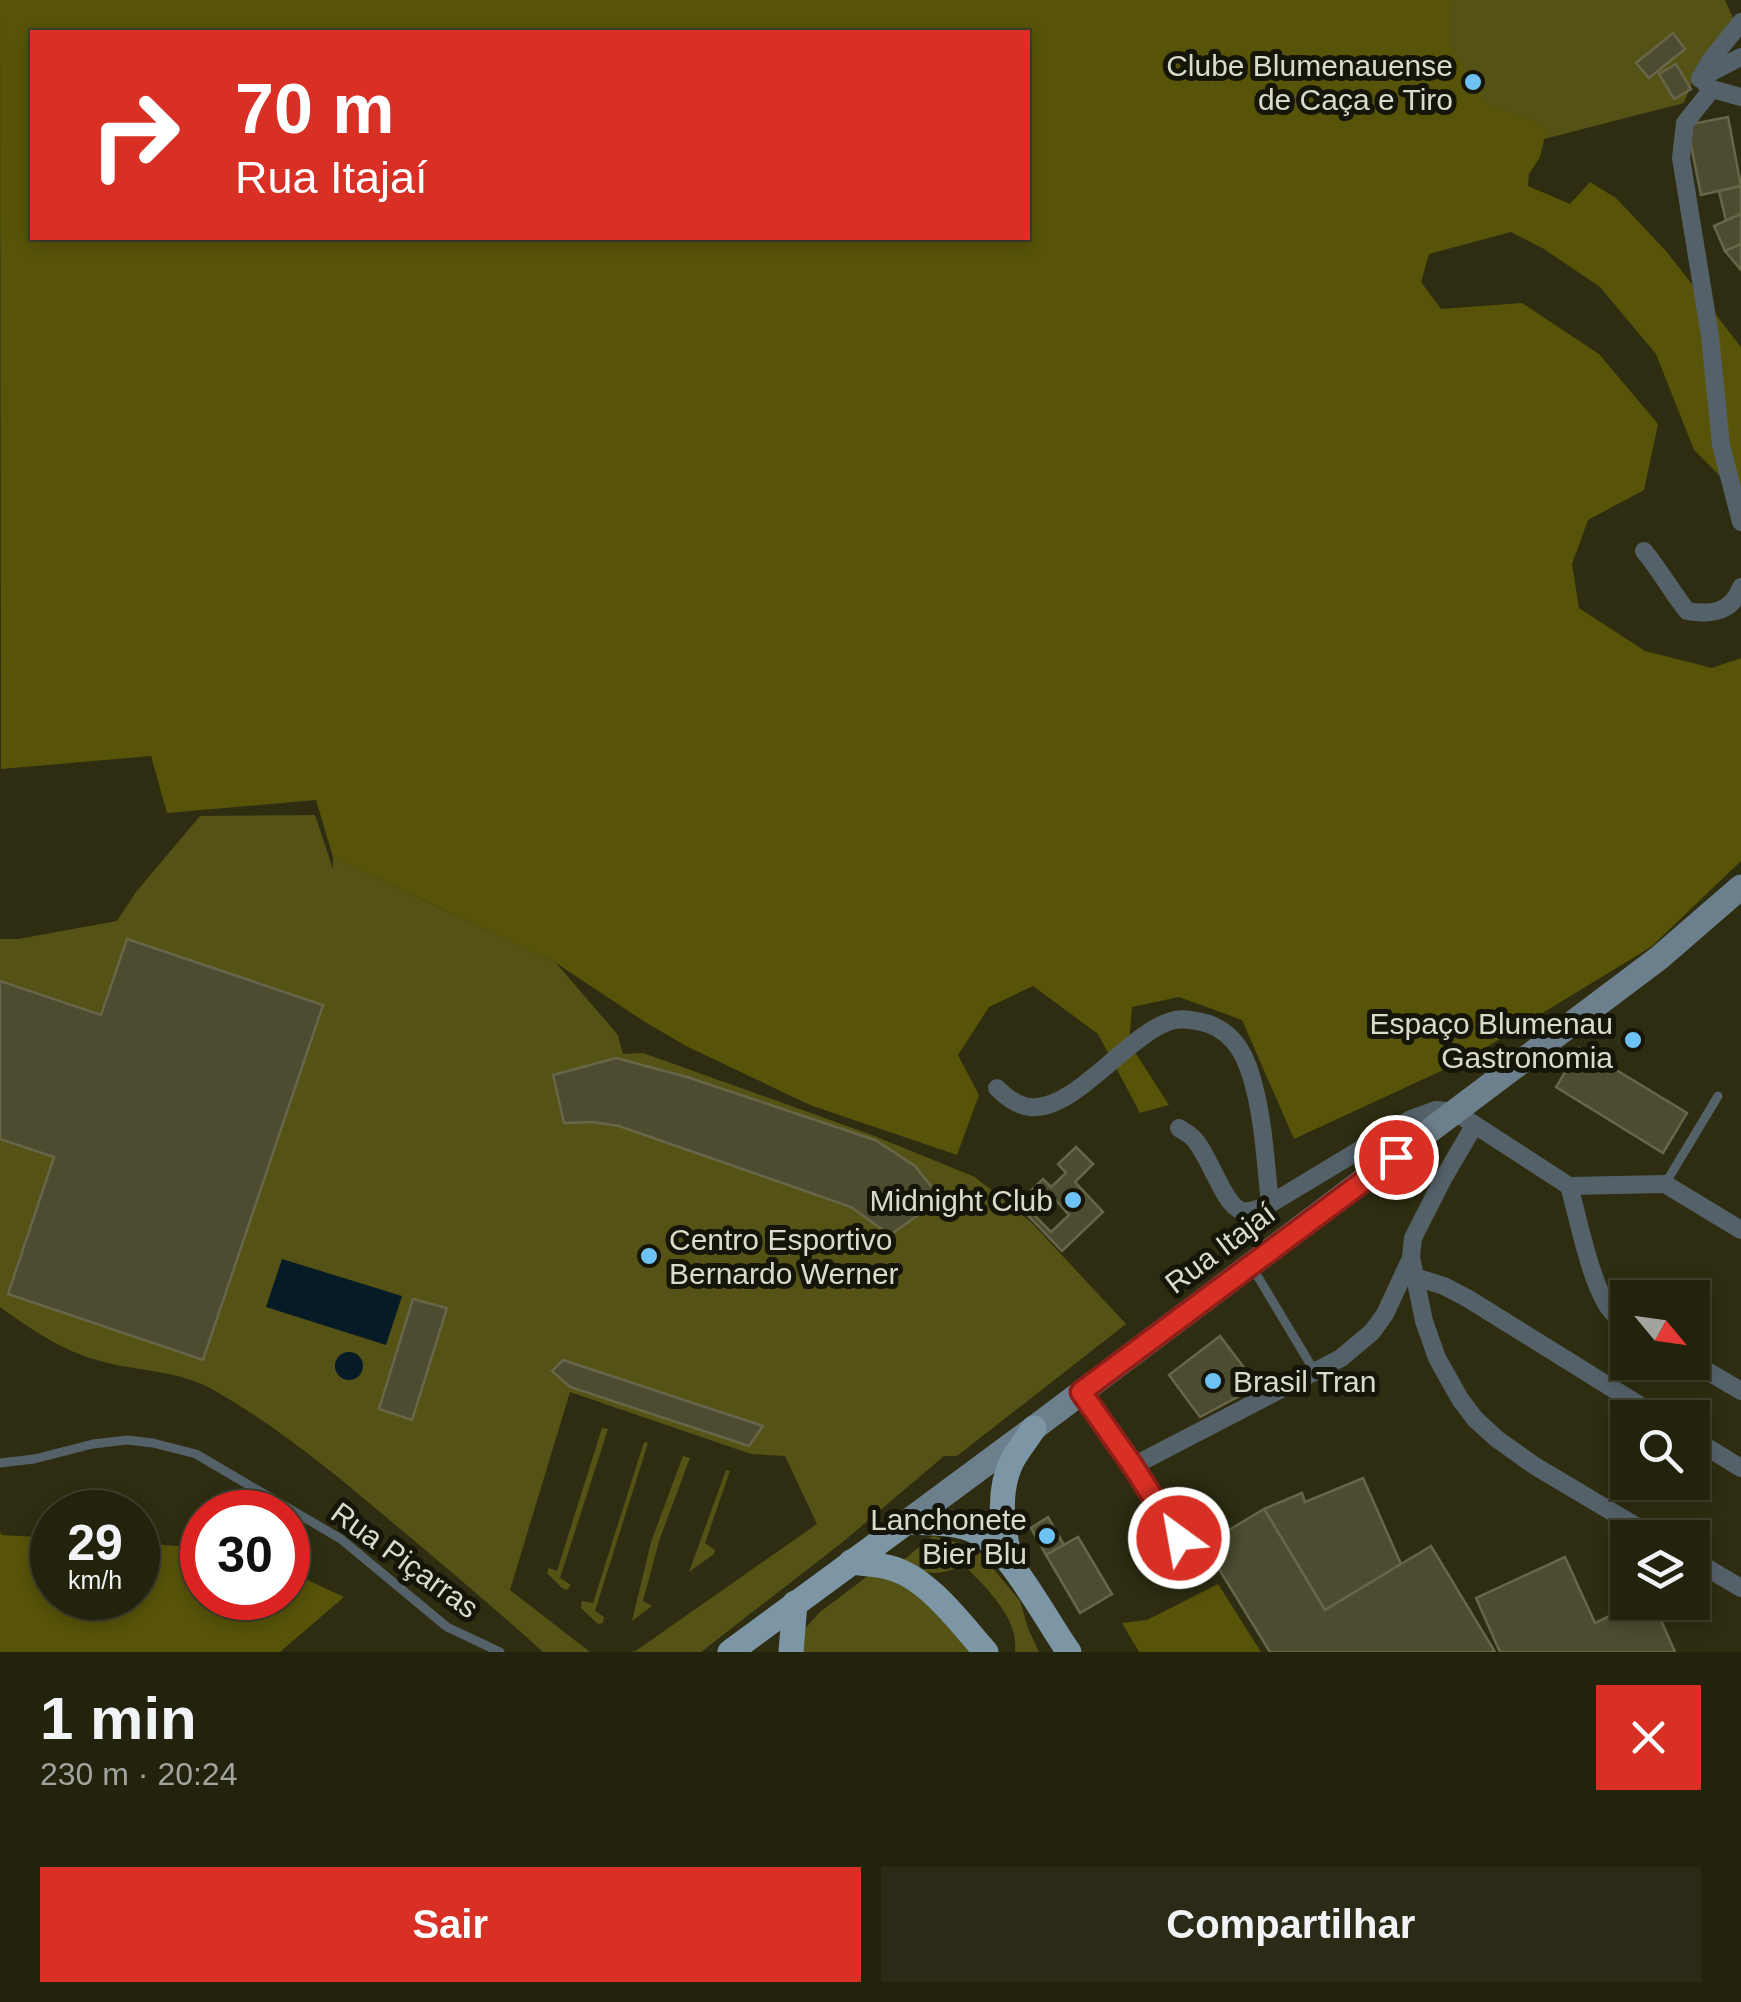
<!DOCTYPE html>
<html lang="pt">
<head>
<meta charset="utf-8">
<style>
	:root { --surface:#22220d; --page:#2a2a16; --text:#f1f3f6; --muted:#a2a49d; --line:#3f3f2e; --accent:#d93025 }
	body { margin:0; font-family:Helvetica,sans-serif; background:var(--page); color:var(--text); height:100vh; display:flex; flex-direction:column; font-size:38px; white-space:nowrap }
	* { box-sizing:border-box; margin:0 }
	p { font-size:32px; color:var(--muted) }
	.icon { flex:none; width:55px; height:55px; fill:none; stroke:currentColor; stroke-width:2; stroke-linecap:round; stroke-linejoin:round }
	.map { position:relative; height:1652px; overflow:hidden }
	.side { display:flex; flex-direction:column; background:var(--surface); flex:1 }
	.side>* { flex:none }
	.guide { position:absolute; left:30px; top:30px; width:1000px; height:210px; border-radius:0px; box-shadow:0 5px 15px #0003,0 0 0 2px var(--line); background:#d93025; color:#fff; overflow:hidden }
	.needle { width:65px; rotate:119deg }
	.buttons { position:absolute; left:1610px; top:1280px; display:grid; gap:20px }
	.buttons a { display:grid; place-items:center; width:100px; height:100px; border-radius:0px; background:var(--surface); box-shadow:0 5px 15px #0003,0 0 0 2px var(--line); font-size:50px }
	.speed { position:absolute; left:30px; top:1490px; display:flex; gap:20px; font-size:50px; font-weight:700; text-align:center }
	.speed>* { display:grid; place-content:center; width:130px; height:130px; border-radius:50%; background:var(--surface); box-shadow:0 5px 15px #0003,0 0 0 2px var(--line); line-height:1 }
	.speed small { font-size:25px; font-weight:400 }
	.speed .limit { border:15px solid #d22; background:#fff; color:#111 }
	.pin { position:absolute; display:grid; place-items:center; width:85px; height:85px; color:#fff; margin:-42px; border:5px solid #fff; border-radius:50%; box-shadow:0 2px 10px #0007 }
	.me { position:absolute; width:110px; margin:-55px; rotate:328deg; stroke-linejoin:round; filter:drop-shadow(0 0 8px #0008) }
	.turn { display:flex; align-items:center; gap:35px; height:210px; padding:0 40px; font-size:45px }
	.turn .icon { width:130px; height:130px; stroke-width:2.5 }
	.turn b { display:block; font-size:70px; line-height:85px }
	.round { display:grid; place-items:center; flex:none; width:105px; height:105px; border-radius:0px; background:var(--page) }
	.headline { display:flex; align-items:center; justify-content:space-between; height:170px; padding:0 40px }
	h1 { font-size:60px; font-weight:700; line-height:75px }
	.button { display:flex; gap:20px; margin-top:auto; padding:20px 40px }
	.button a { flex:1; height:115px; border-radius:0px; background:var(--accent); color:#fff; font-size:40px; font-weight:700; line-height:115px; text-align:center }
	.button a+a { background:var(--page); color:var(--text) }
	.map>svg:first-child { display:block }
	.green { fill:#555216 }
	.forest { fill:#575309; fill-rule:evenodd }
	.water { fill:#071b27 }
	.building { fill:#4d4c30; stroke:#676649; stroke-width:2.5; fill-rule:evenodd }
	.lines { fill:none; stroke-linecap:round; stroke-linejoin:round }
	.lane { stroke:#556169; stroke-width:9 }
	.street { stroke:#556169; stroke-width:18 }
	.secondary { stroke:#6c7f8c; stroke-width:25 }
	.primary { stroke:#7d96a6; stroke-width:25 }
	.route-casing { stroke:#8d1f18; stroke-width:25 }
	.route { stroke:#d93025; stroke-width:18 }
	.poi-dot { fill:#6ec2f3; stroke:#151509; stroke-width:4 }
	.labels { text-anchor:middle; dominant-baseline:central; stroke-width:10; stroke-linejoin:round; paint-order:stroke }
	.poi-label { font-size:30px; fill:#dbdbcb; stroke:#151509; text-anchor:end }
	.street-label { font-size:30px; fill:#dbdbcb; stroke:#151509 }
</style>
</head>
<body>
<div class="map">
<svg width="1741" height="1652" viewBox="0 0 1741 1652">
	<rect width="100%" height="100%" fill="#2e2d11"/>
	<!-- green -->
	<g class="green">
		<polygon points="844,0 1725,0 1733,18 1700,62 1684,103 1540,140 1028,32"/>
		<path d="M315,815L333,869V857L556,963L618,1035L623,1054L643,1053L872,1135L975,1177L1032,1223L1126,1324L957,1456H944L844,1541L701,1652H632L637,1650L817,1524L785,1456L751,1454L570,1392L510,1590L590,1652H543C492,1606 440,1562 387,1518C332,1471 274,1424 210,1388C176,1370 136,1371 100,1361C61,1350 32,1330 0,1307V1139L54,1157L8,1294L202,1359L101,1015L0,981V939H18L117,921L136,892L200,816Z"/>
		<polygon points="602,1428 608,1429 560,1578 571,1585 567,1590 562,1588 547,1573 549,1568 557,1571"/>
		<polygon points="644,1442 648,1443 595,1611 604,1617 603,1623 598,1624 581,1608 582,1601 593,1603"/>
		<polygon points="683,1456 690,1458 659,1541 643,1601 652,1606 632,1621 651,1542"/>
		<polygon points="726,1470 730,1471 705,1543 715,1550 714,1554 689,1572"/>
		<path d="M933,1536L976,1548L1020,1601L1028,1628L1039,1652H1015C1019,1618 987,1589 965,1566C935,1575 930,1577 902,1561Z"/>
		<polygon points="869,1575 900,1579 977,1652 801,1652 802,1632 820,1612"/>
	</g>
	<!-- forest -->
	<g class="forest">
		<path d="M0,0H1450L1449,44L1488,106L1522,115L1547,127L1540,157L1529,174L1528,186L1570,204L1590,182L1616,198L1666,251L1741,347V497L1694,450L1656,354L1600,287L1544,249L1511,232L1429,254L1421,282L1441,309L1522,303L1599,354L1658,424L1644,490L1588,520L1572,564L1579,608L1645,651L1712,668L1741,658V861L1651,947L1467,1059L1294,1139L1242,1020L1179,997L1132,1007L1129,1043L1169,1105L1140,1113L1098,1034L1033,986L989,1007L958,1055L979,1095L957,1155L810,1105L686,1046L645,1022L556,963L333,857L316,800L167,813L151,756L1,769ZM32,32H1028V238H32Z"/>
		<polygon points="0,1532 2,1535 52,1538 52,1598 138,1598 138,1543 202,1548 202,1598 288,1598 288,1571 344,1597 280,1652 0,1652"/>
		<polygon points="1218,1584 1261,1652 1139,1652 1122,1623 1147,1620"/>
	</g>
	<!-- water -->
	<g class="water">
		<polygon points="282,1259 402,1296 386,1345 266,1307"/>
		<circle cx="349" cy="1366" r="14"/>
	</g>
	<!-- building -->
	<g class="building">
		<polygon points="1673,33 1685,49 1649,78 1636,63"/>
		<polygon points="1676,64 1691,89 1674,99 1659,74"/>
		<polygon points="1728,117 1741,186 1701,195 1687,125"/>
		<polygon points="1741,186 1741,214 1726,221 1719,191"/>
		<polygon points="1741,214 1741,244 1725,251 1714,226"/>
		<polygon points="1741,244 1741,270 1725,251"/>
		<polygon points="127,939 323,1005 203,1360 8,1294 54,1157 0,1139 0,981 101,1015"/>
		<polygon points="1580,1048 1687,1113 1663,1153 1556,1087"/>
		<polygon points="616,1058 687,1077 875,1140 915,1166 941,1199 890,1235 851,1207 619,1126 593,1122 564,1123 553,1075"/>
		<path d="M1076,1147L1093,1164L1075,1182L1103,1212L1062,1251L1017,1204L1043,1179L1051,1187L1066,1173L1058,1164ZM1052,1196L1069,1215L1051,1232L1033,1214Z"/>
		<polygon points="413,1299 447,1308 412,1420 379,1409"/>
		<polygon points="1220,1336 1258,1386 1200,1417 1169,1375"/>
		<polygon points="563,1360 763,1426 749,1446 570,1387 552,1371"/>
		<polygon points="1363,1478 1401,1564 1325,1610 1264,1509 1302,1493 1305,1502"/>
		<polygon points="1264,1509 1325,1610 1431,1546 1495,1652 1270,1652 1204,1545"/>
		<polygon points="1048,1517 1064,1545 1046,1555 1031,1528"/>
		<polygon points="1078,1537 1112,1594 1080,1613 1046,1555"/>
		<polygon points="1565,1557 1595,1623 1639,1602 1653,1602 1675,1652 1500,1652 1476,1598"/>
	</g>
	<g class="lines">
		<!-- lane -->
		<g class="lane">
			<polyline points="1665,1184 1718,1096"/>
			<polyline points="1252,1267 1315,1372"/>
			<polyline points="0,1463 34,1459 93,1444 127,1440 153,1443 196,1454 341,1539 447,1627 500,1652"/>
		</g>
		<!-- street -->
		<g class="street">
			<polyline points="1700,78 1741,57"/>
			<polyline points="1700,79 1710,61 1741,22"/>
			<polyline points="1704,82 1712,89 1741,97"/>
			<polyline points="1712,89 1685,123 1681,158 1710,336 1721,445 1741,522"/>
			<path d="M1644,551C1660,570 1671,591 1687,611C1710,615 1732,613 1741,587"/>
			<path d="M997,1088C1006,1097 1017,1106 1030,1107C1074,1112 1128,1034 1171,1021C1183,1017 1198,1021 1209,1024C1238,1035 1248,1061 1255,1090C1264,1127 1266,1166 1270,1204"/>
			<polyline points="1474,1126 1444,1177 1413,1238 1411,1257 1415,1277 1424,1321 1437,1358 1460,1399 1475,1419 1497,1439 1535,1466 1656,1538"/>
			<path d="M1179,1128C1183,1131 1188,1133 1192,1137C1208,1151 1223,1204 1240,1210C1250,1214 1261,1208 1270,1204L1411,1119L1436,1110L1455,1112L1569,1186L1665,1184L1741,1230"/>
			<path d="M1569,1186C1578,1216 1592,1293 1614,1314C1618,1318 1623,1320 1628,1322"/>
			<polyline points="1415,1277 1444,1286 1467,1298 1660,1418"/>
			<polyline points="1692,1362 1741,1391"/>
			<polyline points="1081,1392 1133,1466 1179,1538"/>
			<polyline points="1692,1438 1741,1468"/>
			<polyline points="1133,1466 1341,1358 1372,1332 1385,1314 1411,1258"/>
			<polyline points="1692,1559 1741,1588"/>
		</g>
		<!-- secondary -->
		<polyline class="secondary" points="907,1522 1034,1428 1659,958 1741,887"/>
		<!-- primary -->
		<g class="primary">
			<path d="M851,1562C864,1564 878,1564 891,1568C928,1578 961,1624 986,1652"/>
			<path d="M1011,1563C1003,1530 996,1494 1012,1461C1018,1450 1027,1439 1034,1428"/>
			<path d="M730,1652L907,1522C927,1523 951,1522 970,1529C1008,1543 1045,1619 1069,1652"/>
			<polyline points="791,1652 795,1603"/>
		</g>
	</g>
	<g class="lines">
		<defs>
			<polyline id="route" points="1179,1538 1133,1466 1081,1392 1396,1157"/>
		</defs>
		<!-- route casing -->
		<use href="#route" class="route-casing"/>
		<!-- route -->
		<use href="#route" class="route"/>
	</g>
	<!-- markers -->
	<g class="poi-dot">
		<circle cx="1473" cy="82" r="10"/>
		<circle cx="1633" cy="1040" r="10"/>
		<circle cx="1073" cy="1200" r="10"/>
		<circle cx="649" cy="1256" r="10"/>
		<circle cx="1213" cy="1381" r="10"/>
		<circle cx="1047" cy="1536" r="10"/>
	</g>
	<g class="labels">
		<!-- poi labels -->
		<g class="poi-label">
			<text x="1453" y="65">Clube Blumenauense<tspan x="1453" dy="34">de Caça e Tiro</tspan></text>
			<text x="1613" y="1023">Espaço Blumenau<tspan x="1613" dy="34">Gastronomia</tspan></text>
			<text x="1053" y="1200">Midnight Club</text>
			<text x="669" y="1239" text-anchor="start">Centro Esportivo<tspan x="669" dy="34">Bernardo Werner</tspan></text>
			<text x="1233" y="1381" text-anchor="start">Brasil Tran</text>
			<text x="1027" y="1519">Lanchonete<tspan x="1027" dy="34">Bier Blu</tspan></text>
		</g>
		<!-- street labels -->
		<g class="street-label">
			<text transform="translate(1220 1248) rotate(-37)">Rua Itajaí</text>
			<text transform="translate(405 1560) rotate(36)">Rua Piçarras</text>
		</g>
	</g>
</svg>
<div class="buttons">
<a><svg class="needle" viewBox="-14 -14 28 28"><path d="M0-13l5 13h-10z" fill="#e53935"/><path d="M0 13l5-13h-10z" fill="#a2a49d"/></svg></a>
<a><svg class="icon" aria-label="search" viewBox="0 0 24 24"><circle cx="10" cy="10" r="6"/><path d="M15 15l6 6"/></svg></a>
<a><svg class="icon" aria-label="layers" viewBox="0 0 24 24"><path d="M12 4l9 5-9 5-9-5zM3 14l9 5 9-5"/></svg></a>
</div>
<div class="speed"><div>29<small>km/h</small></div><div class="limit">30</div></div>
<div class="pin" style="left:1396px;top:1157px;background:#d93025"><svg class="icon" aria-label="arrive" viewBox="0 0 24 24"><path d="M6 21V4h12l-3 4 3 4H6"/></svg></div>
<svg class="me" style="left:1179px;top:1538px" viewBox="-20 -20 40 40"><circle r="17" fill="#d93025" stroke="#fff" stroke-width="3"/><path d="M0-11L8 9 0 5-8 9z" fill="#fff"/></svg>
<div class="guide">
<div class="turn"><svg class="icon" aria-label="right" viewBox="0 0 24 24"><path d="M7 20v-9h11M14 6l5 5-5 5"/></svg><div><b>70 m</b>Rua Itajaí</div></div>
</div>
</div>
<section class="side">
<div class="headline"><div><h1>1 min</h1><p>230 m · 20:24</p></div><a class="round" style="background:#d93025;color:#fff"><svg class="icon" aria-label="close" viewBox="0 0 24 24"><path d="M6 6l12 12M18 6L6 18"/></svg></a></div>
<div class="button"><a>Sair</a><a>Compartilhar</a></div>
</section>
</body>
</html>
